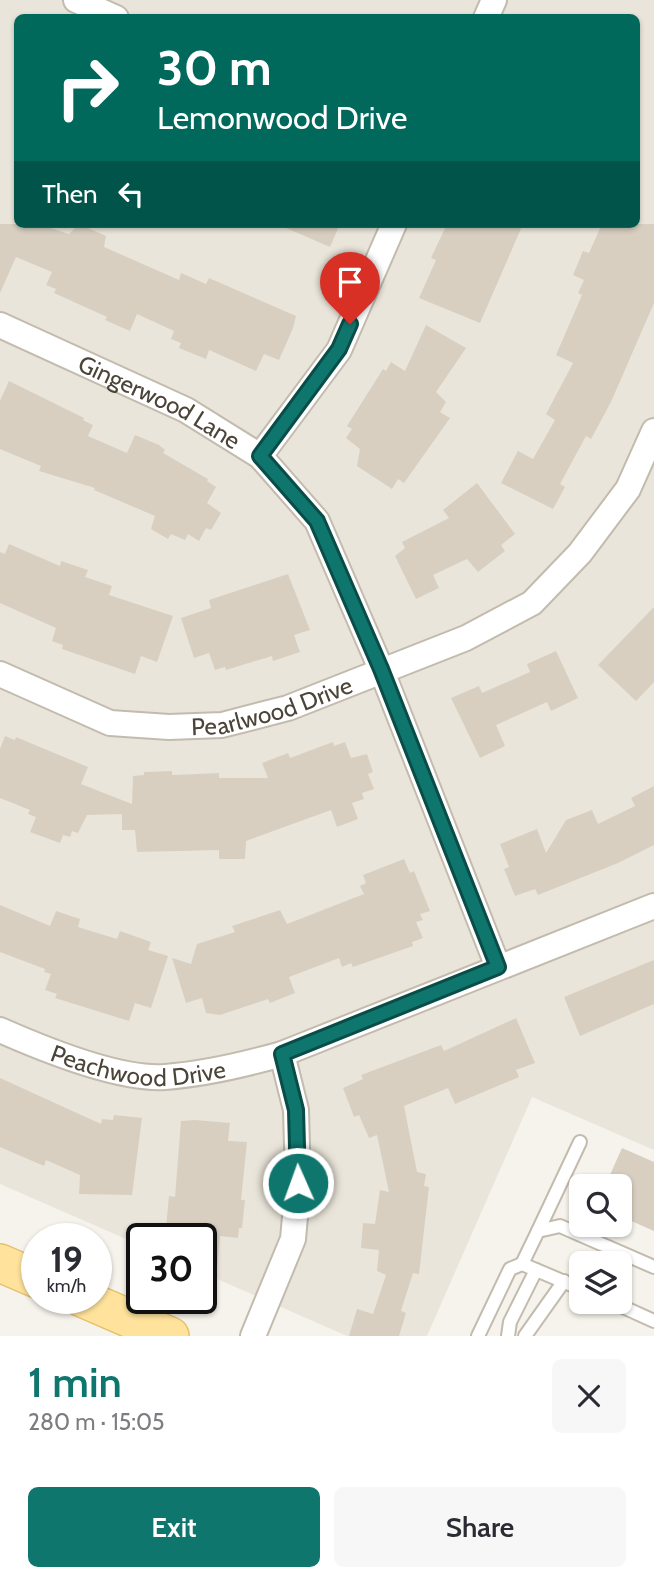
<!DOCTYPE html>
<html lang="en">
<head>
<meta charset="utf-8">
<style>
	:root { --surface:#fff; --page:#f7f7f7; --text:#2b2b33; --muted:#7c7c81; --accent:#0f766e }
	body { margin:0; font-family:Cabin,sans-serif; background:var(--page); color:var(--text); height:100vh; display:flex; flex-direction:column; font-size:26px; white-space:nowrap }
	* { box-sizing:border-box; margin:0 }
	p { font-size:23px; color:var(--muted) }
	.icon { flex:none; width:38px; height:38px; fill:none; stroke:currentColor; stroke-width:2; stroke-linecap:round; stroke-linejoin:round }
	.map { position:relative; height:1336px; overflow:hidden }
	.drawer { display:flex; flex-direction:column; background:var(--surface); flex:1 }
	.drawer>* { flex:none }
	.top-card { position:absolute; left:14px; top:14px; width:626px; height:214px; border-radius:10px; box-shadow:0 2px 5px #0004; background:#00695c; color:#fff; overflow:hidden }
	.buttons { position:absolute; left:569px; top:1174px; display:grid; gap:14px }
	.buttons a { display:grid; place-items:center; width:63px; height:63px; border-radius:10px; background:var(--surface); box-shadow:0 2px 5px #0004; font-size:35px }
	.speed { position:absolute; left:21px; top:1223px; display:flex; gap:14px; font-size:35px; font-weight:700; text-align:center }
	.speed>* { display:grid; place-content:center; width:91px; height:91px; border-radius:50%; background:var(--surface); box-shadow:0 2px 5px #0004; line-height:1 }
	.speed small { font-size:18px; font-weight:400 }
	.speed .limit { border:4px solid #111; border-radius:10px; background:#fff; color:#111 }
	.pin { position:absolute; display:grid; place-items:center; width:60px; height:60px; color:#fff; margin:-72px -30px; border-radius:50% 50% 50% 0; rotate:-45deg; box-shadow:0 0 7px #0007 }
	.pin .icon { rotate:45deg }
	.me { position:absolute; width:77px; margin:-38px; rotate:358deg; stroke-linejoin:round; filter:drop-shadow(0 0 5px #0008) }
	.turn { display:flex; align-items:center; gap:24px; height:147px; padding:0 28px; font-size:32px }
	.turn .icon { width:91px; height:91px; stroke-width:2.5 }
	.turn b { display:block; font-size:49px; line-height:60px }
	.then { display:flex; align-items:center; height:66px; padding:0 28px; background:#0003; gap:14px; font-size:26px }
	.round { display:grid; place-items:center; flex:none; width:74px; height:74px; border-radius:10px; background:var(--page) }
	.summary { display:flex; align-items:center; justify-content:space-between; height:119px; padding:0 28px }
	h1 { font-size:42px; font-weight:600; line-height:52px; color:var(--accent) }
	.button { display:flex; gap:14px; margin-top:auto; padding:14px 28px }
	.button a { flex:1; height:80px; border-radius:10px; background:var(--accent); color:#fff; font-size:28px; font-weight:600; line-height:80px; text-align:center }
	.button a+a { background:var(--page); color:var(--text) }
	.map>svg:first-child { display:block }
	.residential { fill:#eae5da; fill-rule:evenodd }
	.building { fill:#d8cfc1 }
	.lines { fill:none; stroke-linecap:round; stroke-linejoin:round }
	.lane-casing { stroke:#c2bbae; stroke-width:16 }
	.street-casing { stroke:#c2bbae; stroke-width:28 }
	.primary-casing { stroke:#e6c16a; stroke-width:40 }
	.lane { stroke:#fff; stroke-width:12 }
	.street { stroke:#fff; stroke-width:24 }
	.primary { stroke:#ffe39c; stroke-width:37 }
	.route-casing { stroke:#0a4d48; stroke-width:18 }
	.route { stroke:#0f766e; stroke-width:12 }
	.labels { text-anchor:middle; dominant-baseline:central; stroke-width:5; stroke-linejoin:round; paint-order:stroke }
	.street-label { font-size:24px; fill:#4b4439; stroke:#fff }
</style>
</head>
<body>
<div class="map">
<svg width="654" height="1336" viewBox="0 0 654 1336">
	<rect width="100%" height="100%" fill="#f6f3ec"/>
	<!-- residential -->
	<path class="residential" d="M0,0H654V1150L532,1097L427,1336H347L201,1272V1239H142V1246L0,1184ZM18,18H637V224H18Z"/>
	<!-- building -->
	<g class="building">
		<polygon points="0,224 38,224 69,234 79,224 106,236 104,247 179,280 181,273 206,284 209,278 296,316 293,328 279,360 264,354 256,371 209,350 206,359 179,348 181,343 171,339 174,331 137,314 130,331 105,320 107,317 54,293 56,289 46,285 52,272 16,257 0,293"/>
		<polygon points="277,224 340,224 330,247"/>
		<polygon points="447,224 523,224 480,323 419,298 436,260 431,258"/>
		<polygon points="602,224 654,224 654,303 611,402 591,439 586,436 560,484 565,487 553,509 501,483 518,451 533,459 555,420 546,414 573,363 556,355 582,295 578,293 584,280 573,275 583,251 589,253"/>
		<polygon points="426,325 466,348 436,392 446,402 440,412 450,418 404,483 398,479 392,489 357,466 360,449 346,438 352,429 347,426 383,369 386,371 391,362 405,371"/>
		<polygon points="9,381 84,418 83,420 93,425 88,436 127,453 135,435 159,445 165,450 163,453 208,479 207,481 216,487 207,503 221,513 211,530 206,528 199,541 188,534 185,540 171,534 168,539 151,529 155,516 94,490 95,488 39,471 41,466 0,449 0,401"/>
		<polygon points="477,483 515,534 501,545 505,551 478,572 467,559 433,575 439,588 416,599 395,556 405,548 402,542 449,518 443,510"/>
		<polygon points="9,544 60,566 61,561 88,570 85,577 112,586 109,595 173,616 157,662 141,656 135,674 62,649 63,645 52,641 56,628 0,603 0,552 5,554"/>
		<polygon points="288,574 310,630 294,635 300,652 273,661 272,656 226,670 225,667 215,670 209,653 194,658 181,618 211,608 209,600"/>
		<polygon points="654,607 654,682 636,701 598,665"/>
		<polygon points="556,651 578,698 551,711 547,702 496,725 505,746 480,758 451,698 479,686 482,693 530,672 527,664"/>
		<polygon points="5,736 15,740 16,737 88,767 81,784 132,804 133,776 144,775 144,772 172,771 172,775 219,773 219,778 268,778 262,763 288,753 290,758 333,742 334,746 345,742 351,758 367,754 373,772 368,774 374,789 362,793 364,799 352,803 358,819 337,827 331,810 246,841 245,859 219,859 219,850 137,852 135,830 122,830 122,814 87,815 78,833 72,831 70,837 63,835 60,843 30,832 36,817 28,814 30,810 0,798 0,749"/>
		<polygon points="654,786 654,845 618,863 538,895 535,889 515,896 504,869 509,867 500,844 537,829 546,853 566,820 592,810 598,824 635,806 631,798"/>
		<polygon points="404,859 410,873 414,871 430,911 420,914 423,920 416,922 423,938 412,942 413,946 353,967 351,963 342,967 339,958 289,977 295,993 270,1003 268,999 220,1015 206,1013 202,998 186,1003 172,958 191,964 197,944 235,932 232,926 280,910 287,924 364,894 360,886 366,883 363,875"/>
		<polygon points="0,905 50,926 56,911 80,919 78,927 117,939 120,931 151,942 148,950 168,956 151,1008 135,1003 129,1021 55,998 57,994 45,990 51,974 44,972 45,969 0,952"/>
		<polygon points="654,960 654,1004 580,1036 564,997"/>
		<polygon points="516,1018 535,1063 516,1070 519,1077 455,1104 448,1088 404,1106 417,1172 426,1174 424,1186 429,1187 419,1274 413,1273 401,1311 406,1313 399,1336 349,1336 357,1309 373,1314 386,1275 377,1271 379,1250 361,1248 363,1223 375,1224 380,1190 389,1192 377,1135 369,1138 359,1115 354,1117 343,1088 363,1079 361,1075 441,1045 444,1051"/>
		<polygon points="0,1078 101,1124 102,1119 113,1120 114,1115 142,1118 132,1195 79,1194 80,1175 46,1160 44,1166 0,1147"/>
		<polygon points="195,1120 230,1123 228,1141 247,1142 241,1200 245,1200 242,1228 239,1228 238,1238 220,1236 216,1280 201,1279 201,1239 183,1239 183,1233 179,1229 166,1228 169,1196 175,1197 181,1121"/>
		<polygon points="622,1148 654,1162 654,1231 620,1216 620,1186 605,1186"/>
	</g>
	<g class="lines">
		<defs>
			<g id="lane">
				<polyline points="538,1231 580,1142"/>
				<polyline points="522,1264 538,1231 560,1226 654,1267"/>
				<polyline points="612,1302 654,1321"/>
				<polyline points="478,1336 510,1269 522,1264 581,1289"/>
				<polyline points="508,1336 510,1322 536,1270"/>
				<polyline points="525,1336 564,1281"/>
			</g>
			<g id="street">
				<polyline points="76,0 116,18"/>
				<polyline points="486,18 494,0"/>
				<path id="s1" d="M0,325L186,410L260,456L317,521L381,669L498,967"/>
				<polyline points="260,456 339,350 394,224"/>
				<path id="s2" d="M0,674L110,723L169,727L222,725L288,708L466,638L532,603L580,553L628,489L654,431"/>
				<path id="s3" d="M0,1030C43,1049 119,1080 165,1077C205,1074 243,1065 282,1054L654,906"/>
				<polyline points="253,1336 293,1239 298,1183 296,1110 282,1054"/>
			</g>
			<g id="primary">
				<polyline points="0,1263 37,1279"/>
				<polyline points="82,1298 170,1336"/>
			</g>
		</defs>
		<!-- lane casing -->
		<use href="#lane" class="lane-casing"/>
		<!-- street casing -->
		<use href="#street" class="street-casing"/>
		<!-- primary casing -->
		<use href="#primary" class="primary-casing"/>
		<!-- lane -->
		<use href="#lane" class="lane"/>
		<!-- street -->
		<use href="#street" class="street"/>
		<!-- primary -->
		<use href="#primary" class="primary"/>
	</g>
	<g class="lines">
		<defs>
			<polyline id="route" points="298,1183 296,1110 282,1054 498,967 381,669 317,521 260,456 339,349 350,324"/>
		</defs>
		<!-- route casing -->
		<use href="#route" class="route-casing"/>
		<!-- route -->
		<use href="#route" class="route"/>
	</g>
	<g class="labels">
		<!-- street labels -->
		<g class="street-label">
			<text stroke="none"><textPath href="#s1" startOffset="177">Gingerwood Lane</textPath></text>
			<text stroke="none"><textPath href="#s2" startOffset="285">Pearlwood Drive</textPath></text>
			<text stroke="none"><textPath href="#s3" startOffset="145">Peachwood Drive</textPath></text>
		</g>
	</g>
</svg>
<div class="buttons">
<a><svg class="icon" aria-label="search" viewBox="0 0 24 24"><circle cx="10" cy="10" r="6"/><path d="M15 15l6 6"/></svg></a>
<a><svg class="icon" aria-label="layers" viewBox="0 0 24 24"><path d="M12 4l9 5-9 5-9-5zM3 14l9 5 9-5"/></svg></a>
</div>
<div class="speed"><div>19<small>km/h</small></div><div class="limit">30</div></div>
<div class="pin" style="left:350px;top:324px;background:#d93025"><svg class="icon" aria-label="arrive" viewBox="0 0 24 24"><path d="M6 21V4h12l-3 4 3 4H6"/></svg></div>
<svg class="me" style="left:298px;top:1183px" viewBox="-20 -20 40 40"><circle r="17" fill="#0f766e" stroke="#fff" stroke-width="3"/><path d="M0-11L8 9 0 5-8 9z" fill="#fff"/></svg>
<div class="top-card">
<div class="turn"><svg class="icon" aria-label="right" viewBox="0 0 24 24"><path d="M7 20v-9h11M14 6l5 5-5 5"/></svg><div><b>30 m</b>Lemonwood Drive</div></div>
<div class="then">Then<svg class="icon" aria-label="left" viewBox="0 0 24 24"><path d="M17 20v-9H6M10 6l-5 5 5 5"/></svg></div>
</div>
</div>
<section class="drawer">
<div class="summary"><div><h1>1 min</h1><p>280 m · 15:05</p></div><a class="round"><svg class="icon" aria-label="close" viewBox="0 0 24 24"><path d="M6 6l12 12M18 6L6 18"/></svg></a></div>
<div class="button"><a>Exit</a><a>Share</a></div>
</section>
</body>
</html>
